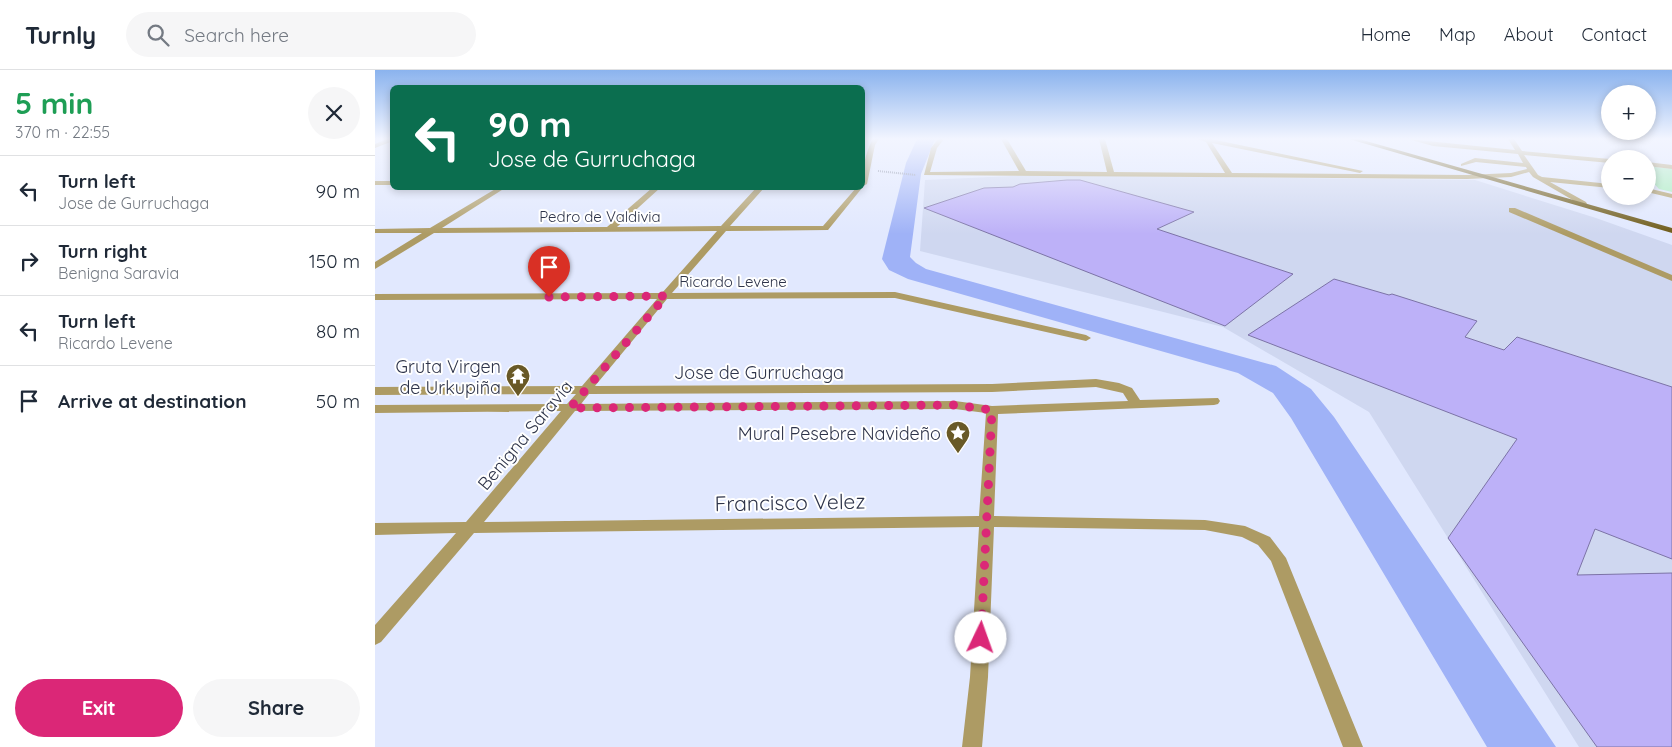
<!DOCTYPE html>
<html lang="en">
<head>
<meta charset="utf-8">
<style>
	:root { --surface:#fff; --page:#f6f6f7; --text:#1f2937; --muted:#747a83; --line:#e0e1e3; --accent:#db2777 }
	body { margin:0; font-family:Quicksand,sans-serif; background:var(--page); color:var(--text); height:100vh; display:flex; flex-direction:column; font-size:19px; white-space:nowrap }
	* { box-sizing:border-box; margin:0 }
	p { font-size:16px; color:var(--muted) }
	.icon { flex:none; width:28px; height:28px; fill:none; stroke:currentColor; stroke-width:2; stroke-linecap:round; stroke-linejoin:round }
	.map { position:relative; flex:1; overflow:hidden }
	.drawer { display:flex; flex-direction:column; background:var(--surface); width:375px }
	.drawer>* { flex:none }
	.guide { position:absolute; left:15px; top:15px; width:475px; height:105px; border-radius:8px; box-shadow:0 2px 8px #0003; background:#0b6e4f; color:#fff; overflow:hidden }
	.controls { position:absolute; left:1226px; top:15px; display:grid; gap:10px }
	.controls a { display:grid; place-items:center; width:55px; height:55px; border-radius:50%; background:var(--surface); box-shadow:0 2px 8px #0003; font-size:25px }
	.pin { position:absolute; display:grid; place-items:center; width:42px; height:42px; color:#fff; margin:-51px -21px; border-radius:50% 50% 50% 0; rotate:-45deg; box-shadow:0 0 5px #0007 }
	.pin .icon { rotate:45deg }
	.me { position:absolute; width:55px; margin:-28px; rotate:3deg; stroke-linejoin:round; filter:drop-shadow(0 0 4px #0008) }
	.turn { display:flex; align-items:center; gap:18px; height:105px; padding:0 15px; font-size:22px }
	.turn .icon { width:65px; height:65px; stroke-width:2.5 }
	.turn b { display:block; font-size:35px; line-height:42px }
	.round { display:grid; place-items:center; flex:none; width:52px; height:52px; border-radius:26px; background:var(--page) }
	.summary { display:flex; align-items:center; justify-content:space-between; height:85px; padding:0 15px }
	h1 { font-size:30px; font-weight:800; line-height:38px; color:#1e9e55 }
	.button { display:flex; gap:10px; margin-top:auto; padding:10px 15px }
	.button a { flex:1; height:58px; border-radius:30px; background:var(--accent); color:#fff; font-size:20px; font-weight:800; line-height:58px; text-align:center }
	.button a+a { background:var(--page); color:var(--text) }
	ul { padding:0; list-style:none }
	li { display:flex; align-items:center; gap:15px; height:70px; padding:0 15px; border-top:1px solid var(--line) }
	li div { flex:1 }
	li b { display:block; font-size:19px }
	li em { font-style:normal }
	header { display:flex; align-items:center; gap:30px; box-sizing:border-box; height:70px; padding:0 25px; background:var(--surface); border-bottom:1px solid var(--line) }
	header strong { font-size:24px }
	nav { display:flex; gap:28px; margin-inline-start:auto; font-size:18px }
	.search { width:350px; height:45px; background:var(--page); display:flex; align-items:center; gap:12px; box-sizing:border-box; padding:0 18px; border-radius:28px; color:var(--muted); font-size:19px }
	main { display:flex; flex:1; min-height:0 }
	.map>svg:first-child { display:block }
	.built { fill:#cfd7f0 }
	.green { fill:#a4edb7 }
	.water { fill:#9fb2f7 }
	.building { fill:#bdb1f8; stroke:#7c73a6 }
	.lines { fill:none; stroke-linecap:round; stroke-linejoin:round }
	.path { stroke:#838aa0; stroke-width:2; stroke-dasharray:1 1; stroke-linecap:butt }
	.minor { fill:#ad9b64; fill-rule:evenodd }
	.major { fill:#6e5b19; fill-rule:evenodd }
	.route { stroke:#db2777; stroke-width:9; stroke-dasharray:0 16.2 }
	.labels { text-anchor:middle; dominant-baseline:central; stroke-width:4; stroke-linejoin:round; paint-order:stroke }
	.far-street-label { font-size:15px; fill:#2e344a; stroke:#fff }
	.poi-label { font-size:18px; fill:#2e344a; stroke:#fff; text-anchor:end }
	.street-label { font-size:18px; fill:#2e344a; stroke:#fff }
	.near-street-label { font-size:21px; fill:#2e344a; stroke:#fff }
</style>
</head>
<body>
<header>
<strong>Turnly</strong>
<div class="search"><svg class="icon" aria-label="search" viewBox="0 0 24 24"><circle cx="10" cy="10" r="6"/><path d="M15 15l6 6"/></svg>Search here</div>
<nav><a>Home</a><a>Map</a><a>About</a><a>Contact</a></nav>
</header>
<main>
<section class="drawer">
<div class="summary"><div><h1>5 min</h1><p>370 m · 22:55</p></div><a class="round"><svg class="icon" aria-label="close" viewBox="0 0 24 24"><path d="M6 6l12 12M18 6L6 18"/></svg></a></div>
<ul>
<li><svg class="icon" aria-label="left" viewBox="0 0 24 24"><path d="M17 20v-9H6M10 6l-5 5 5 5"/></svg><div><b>Turn left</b><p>Jose de Gurruchaga</p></div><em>90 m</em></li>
<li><svg class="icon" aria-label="right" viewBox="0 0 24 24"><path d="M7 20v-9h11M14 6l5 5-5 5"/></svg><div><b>Turn right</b><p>Benigna Saravia</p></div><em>150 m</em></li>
<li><svg class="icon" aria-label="left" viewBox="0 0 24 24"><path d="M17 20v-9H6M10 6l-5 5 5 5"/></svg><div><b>Turn left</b><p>Ricardo Levene</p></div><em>80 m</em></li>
<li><svg class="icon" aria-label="arrive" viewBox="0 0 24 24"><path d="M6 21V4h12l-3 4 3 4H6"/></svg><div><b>Arrive at destination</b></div><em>50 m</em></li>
</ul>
<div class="button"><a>Exit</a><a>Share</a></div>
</section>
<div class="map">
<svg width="1297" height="677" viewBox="0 0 1297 677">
	<rect width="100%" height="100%" fill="#e1e8fe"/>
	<!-- built -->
	<polygon class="built" points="658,105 1100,110 1221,148 1297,175 1297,677 1204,677 994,342 848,257 545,181 550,110"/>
	<!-- green -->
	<polygon class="green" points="1272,96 1297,99 1297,122 1284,119 1273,107"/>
	<!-- water -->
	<polygon class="water" points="542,69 560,69 546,104 535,187 541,193 551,199 901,296 936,319 959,347 1181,677 1112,677 916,348 898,323 863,303 533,209 514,200 507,189 531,93"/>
	<!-- building -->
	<g class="building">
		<polygon points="692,110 705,110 819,142 782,159 918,204 850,256 549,138 609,118 638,117 645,114"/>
		<polygon points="959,209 1014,225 1017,224 1102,251 1090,267 1129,280 1142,267 1297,317 1297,489 1220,459 1202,505 1297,503 1297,677 1222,677 1073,468 1142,369 873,265"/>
	</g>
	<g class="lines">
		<!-- path -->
		<polyline class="path" points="503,101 541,105"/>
		<!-- minor -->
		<g class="minor">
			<polygon points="12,69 18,69 18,71 0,78 0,74"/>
			<path d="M498,69H504L500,75L492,114L488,116C486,103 491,80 498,69Z"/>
			<polygon points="563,69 569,69 562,78 555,102 644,101 626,69 632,69 651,101 732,102 724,69 730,69 739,102 850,103 831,72 822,69 836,69 988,101 985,103 837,73 857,103 1092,105 1136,103 1152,99 1151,97 1101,92 1086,96 1086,94 1100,88 1148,93 1143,84 1058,76 1033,69 1140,80 1133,69 1139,69 1147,81 1235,89 1235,93 1149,85 1163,105 1167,107 1235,114 1235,118 1175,112 1211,132 1212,134 1208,136 1158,107 1154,102 1136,107 1092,109 549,105 556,78"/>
			<polygon points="1272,92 1297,95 1297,99 1272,96"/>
			<rect x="0" y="111" width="18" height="4"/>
			<path d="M122,118H130L67,158L232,157L277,118H285L242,157L346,156L381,118H389L355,156H448L481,118H487L453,160L351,161L297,223L520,222L711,265L716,268L711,271L520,228L292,229L220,316L617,314L721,309L744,313L757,318L765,330L843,328L845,331L843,334L839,335L623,344L619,446L830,450L870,456L895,467L911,488L988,677H968L896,491L883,475L867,467L830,460L619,457L613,607L607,677H587L595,607L604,457L99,463L6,572L0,575V555L81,463L0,465V453L91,452L186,341L0,343V335L192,334L201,324L0,325V317L207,316L282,229L0,230V224L287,223L342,161L59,163L0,199V192L47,163H0V159L55,158ZM721,317L748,323L753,331L617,336L580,331L206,334L214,324L617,322ZM580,339L611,343L604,446L109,452L200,341Z"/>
			<polygon points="1272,118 1297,124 1297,128 1272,122"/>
			<polygon points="1134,138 1140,138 1297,205 1297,211 1134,142"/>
		</g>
		<!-- major -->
		<polygon class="major" points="974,69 984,69 1297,158 1297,163"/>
	</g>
	<!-- sky -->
	<linearGradient id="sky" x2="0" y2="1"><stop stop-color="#8bb3ee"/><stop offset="0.42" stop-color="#f2f5ff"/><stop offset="1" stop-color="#f2f5ff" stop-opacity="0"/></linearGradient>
	<rect width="1297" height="164" fill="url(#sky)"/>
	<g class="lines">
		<!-- route -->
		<polyline class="route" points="174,227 291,226 195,338 580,335 617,340 606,568"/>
	</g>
	<!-- icons -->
	<defs>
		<symbol id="temple-pin" viewBox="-11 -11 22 30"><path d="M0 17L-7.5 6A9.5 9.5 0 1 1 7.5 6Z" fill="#695926" stroke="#fff"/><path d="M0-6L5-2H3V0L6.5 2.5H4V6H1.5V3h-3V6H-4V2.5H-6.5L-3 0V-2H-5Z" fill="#fff"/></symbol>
		<symbol id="sight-pin" viewBox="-11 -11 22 30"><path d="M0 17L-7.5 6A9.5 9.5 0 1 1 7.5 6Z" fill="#695926" stroke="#fff"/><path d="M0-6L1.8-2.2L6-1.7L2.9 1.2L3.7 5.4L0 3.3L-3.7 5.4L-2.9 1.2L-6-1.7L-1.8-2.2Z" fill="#fff"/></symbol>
	</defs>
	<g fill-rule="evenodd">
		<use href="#temple-pin" x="129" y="292" width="28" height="38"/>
		<use href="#sight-pin" x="569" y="349" width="28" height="38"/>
	</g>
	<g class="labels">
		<!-- far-street labels -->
		<g class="far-street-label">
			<text x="225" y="146">Pedro de Valdivia</text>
			<text x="358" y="211">Ricardo Levene</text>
		</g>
		<!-- poi labels -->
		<g class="poi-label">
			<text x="126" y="296">Gruta Virgen<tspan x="126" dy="21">de Urkupiña</tspan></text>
			<text x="566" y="363">Mural Pesebre Navideño</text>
		</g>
		<!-- street labels -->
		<g class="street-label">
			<text x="384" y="302">Jose de Gurruchaga</text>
			<text transform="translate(150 365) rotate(-50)">Benigna Saravia</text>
		</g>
		<!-- near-street labels -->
		<g class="near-street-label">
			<text transform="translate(415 432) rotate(-1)">Francisco Velez</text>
		</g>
	</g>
</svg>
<div class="controls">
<a>+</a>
<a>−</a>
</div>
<div class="pin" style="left:174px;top:227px;background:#d93025"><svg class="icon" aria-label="arrive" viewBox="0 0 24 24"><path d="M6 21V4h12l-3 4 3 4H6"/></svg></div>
<svg class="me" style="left:606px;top:568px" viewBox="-20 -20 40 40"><circle r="19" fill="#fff"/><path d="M0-13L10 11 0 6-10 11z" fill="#db2777"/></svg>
<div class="guide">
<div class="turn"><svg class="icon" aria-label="left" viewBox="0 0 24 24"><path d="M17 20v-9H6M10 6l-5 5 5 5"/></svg><div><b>90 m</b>Jose de Gurruchaga</div></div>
</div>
</div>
</main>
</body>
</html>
